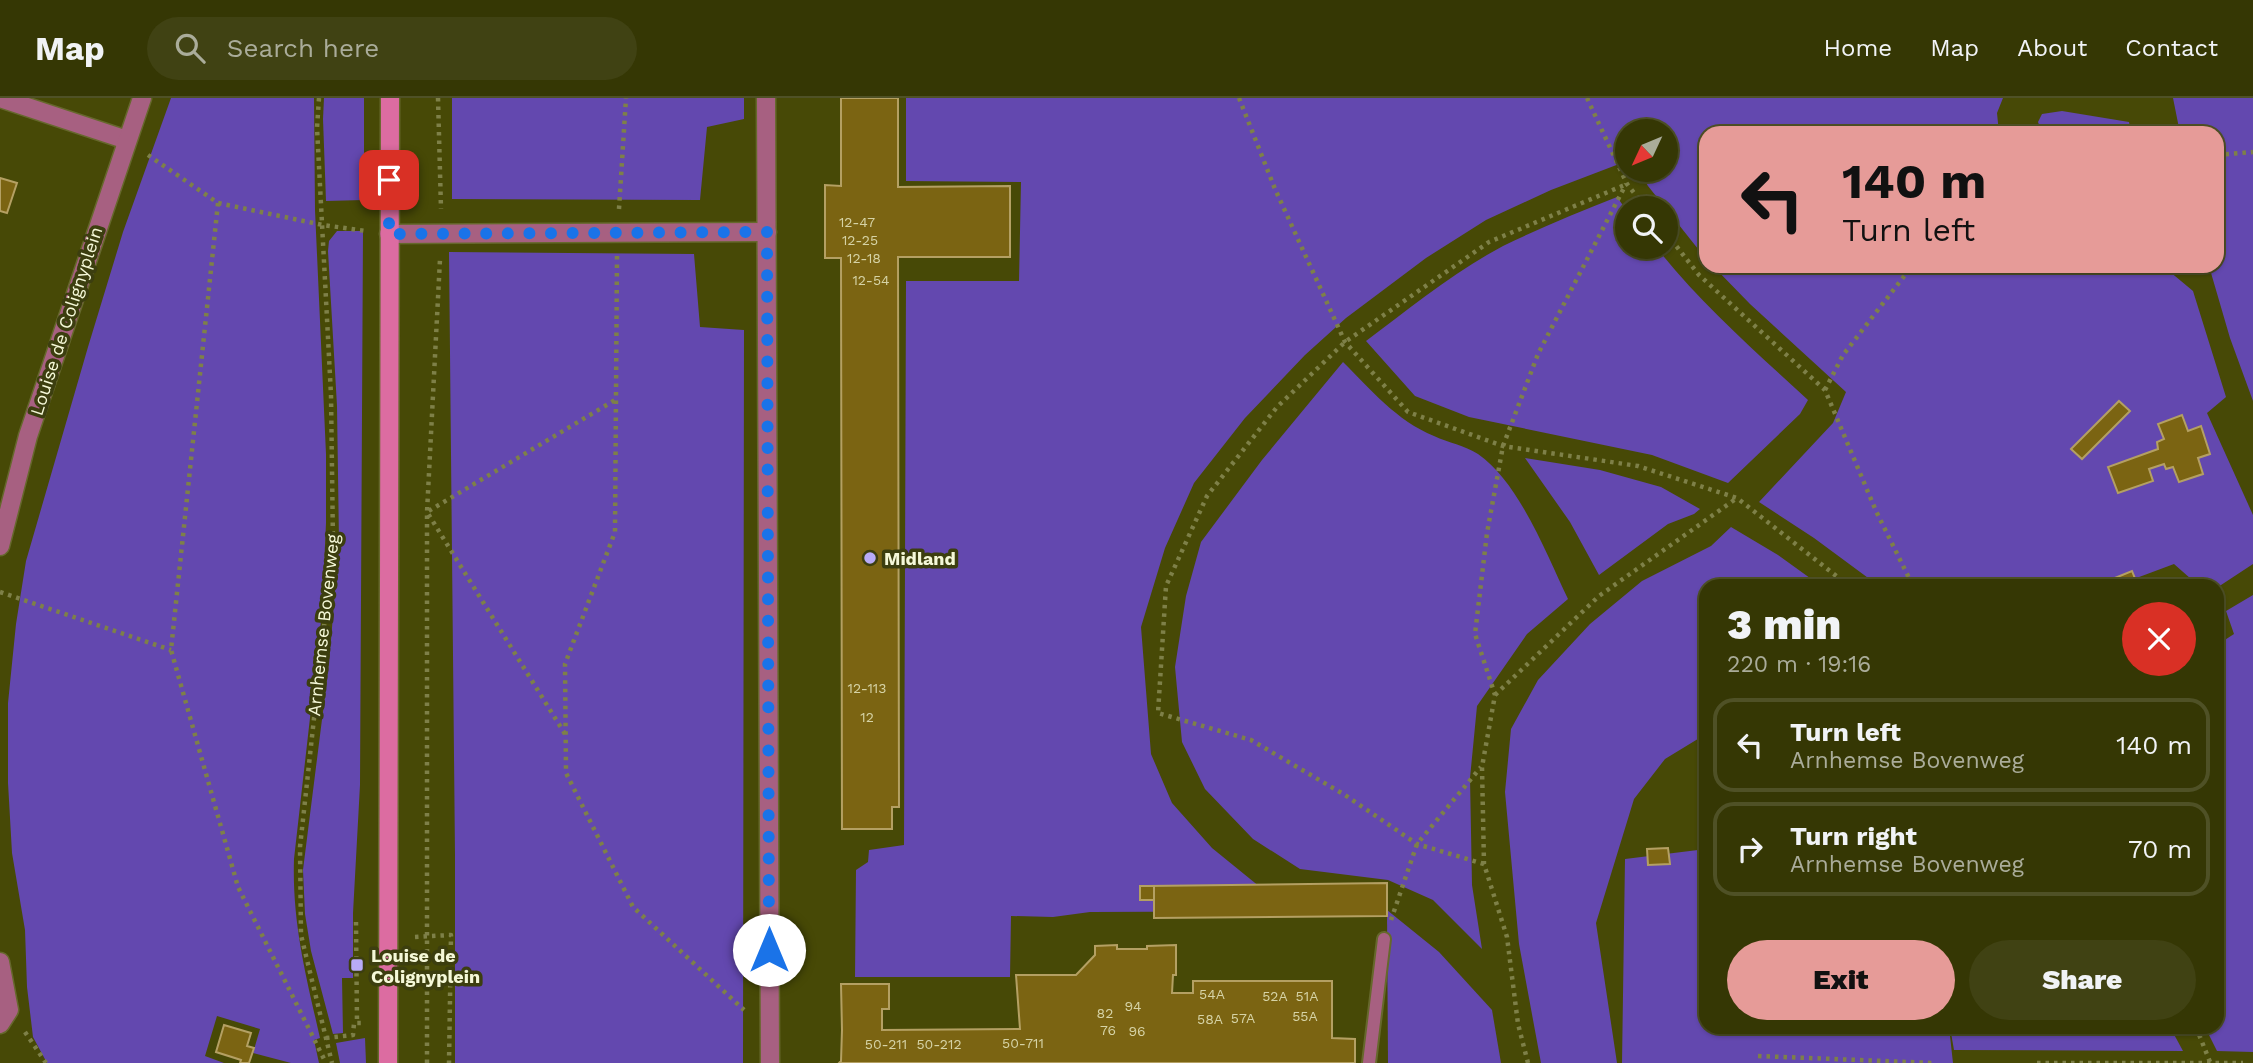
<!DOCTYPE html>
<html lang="en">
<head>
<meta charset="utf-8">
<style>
	:root { --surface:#353704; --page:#404213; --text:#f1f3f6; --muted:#aaac9a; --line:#4f5126; --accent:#e69b98 }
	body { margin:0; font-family:"Work Sans",sans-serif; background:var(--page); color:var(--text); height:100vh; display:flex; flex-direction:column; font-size:26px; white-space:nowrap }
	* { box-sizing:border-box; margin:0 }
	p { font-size:23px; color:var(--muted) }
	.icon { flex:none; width:38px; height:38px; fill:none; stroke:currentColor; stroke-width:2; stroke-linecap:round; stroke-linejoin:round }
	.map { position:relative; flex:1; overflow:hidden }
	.sheet { position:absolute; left:1699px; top:481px; width:525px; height:455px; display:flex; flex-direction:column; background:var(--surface); border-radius:21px; box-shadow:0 2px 5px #0004,0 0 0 2px var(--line) }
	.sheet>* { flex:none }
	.guide { position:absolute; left:1699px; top:28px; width:525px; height:147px; border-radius:21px; box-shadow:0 2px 5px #0004,0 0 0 2px var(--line); background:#e69b98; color:#111; overflow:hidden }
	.needle { width:46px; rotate:226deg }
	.fabs { position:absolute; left:1615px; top:21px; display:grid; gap:14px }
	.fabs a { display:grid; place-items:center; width:63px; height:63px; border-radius:50%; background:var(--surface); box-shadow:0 2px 5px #0004,0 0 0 2px var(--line); font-size:35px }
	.pin { position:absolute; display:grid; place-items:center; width:60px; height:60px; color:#fff; margin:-30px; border-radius:14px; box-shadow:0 4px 10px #0006 }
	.me { position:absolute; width:77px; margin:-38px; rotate:0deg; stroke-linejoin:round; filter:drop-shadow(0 0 5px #0008) }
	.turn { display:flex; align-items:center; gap:24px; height:147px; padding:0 28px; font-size:32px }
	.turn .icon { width:91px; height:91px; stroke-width:2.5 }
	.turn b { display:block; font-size:49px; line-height:60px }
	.round { display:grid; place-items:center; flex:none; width:74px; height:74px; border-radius:37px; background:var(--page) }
	.summary { display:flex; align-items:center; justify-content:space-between; height:119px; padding:0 28px }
	h1 { font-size:42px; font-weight:800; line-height:52px }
	.primary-button { display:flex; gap:14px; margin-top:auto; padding:14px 28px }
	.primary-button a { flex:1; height:80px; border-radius:42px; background:var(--accent); color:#111; font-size:28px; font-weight:800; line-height:80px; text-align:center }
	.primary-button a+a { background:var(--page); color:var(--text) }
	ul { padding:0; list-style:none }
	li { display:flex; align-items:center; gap:21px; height:94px; margin:0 14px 10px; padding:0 14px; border:4px solid var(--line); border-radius:21px }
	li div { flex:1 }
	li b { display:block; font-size:26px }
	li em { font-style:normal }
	header { display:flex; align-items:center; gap:42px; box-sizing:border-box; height:98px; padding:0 35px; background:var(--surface); border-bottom:2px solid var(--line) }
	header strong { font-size:33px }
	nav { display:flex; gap:38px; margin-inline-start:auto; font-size:24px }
	.search { width:490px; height:63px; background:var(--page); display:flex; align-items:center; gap:18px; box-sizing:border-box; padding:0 24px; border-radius:38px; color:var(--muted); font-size:26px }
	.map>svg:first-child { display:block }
	.green { fill:#6348af }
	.building { fill:#7b6412; stroke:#b4a063; stroke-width:2 }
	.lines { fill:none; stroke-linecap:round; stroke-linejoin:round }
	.service-casing { stroke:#66682c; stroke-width:16 }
	.minor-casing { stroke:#66682c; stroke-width:21 }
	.secondary-casing { stroke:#66682c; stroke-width:21 }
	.path { stroke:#7e8048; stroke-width:4.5; stroke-dasharray:3.5 5; stroke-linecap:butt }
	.service { stroke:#a76081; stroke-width:12 }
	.minor { stroke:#a76081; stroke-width:18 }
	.secondary { stroke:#dc6ca1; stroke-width:18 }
	.route { stroke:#1a73e8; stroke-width:12; stroke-dasharray:0 21.6 }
	.poi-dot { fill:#b8abf7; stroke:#3c3e0f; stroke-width:2.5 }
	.labels { text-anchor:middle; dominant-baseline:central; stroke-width:7; stroke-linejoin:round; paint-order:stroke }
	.number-label { font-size:14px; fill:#d6d3a6 }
	.street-label { font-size:18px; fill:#f5f8d8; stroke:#3c3e0f }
	.poi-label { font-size:18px; font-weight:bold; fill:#f5f8d8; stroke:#3c3e0f; text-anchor:start }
</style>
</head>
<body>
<header>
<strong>Map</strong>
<div class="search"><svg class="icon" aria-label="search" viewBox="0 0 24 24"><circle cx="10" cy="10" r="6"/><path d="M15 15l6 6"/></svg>Search here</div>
<nav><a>Home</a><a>Map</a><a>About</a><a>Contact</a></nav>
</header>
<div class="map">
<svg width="2253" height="965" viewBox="0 0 2253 965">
	<rect width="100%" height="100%" fill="#474906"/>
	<!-- green -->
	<g class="green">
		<path d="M171,0H314L315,112L326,356V425L322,514L294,761C292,825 306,878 320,940L314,942L319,965H291L253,955L260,931L217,918L205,958L224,965H47L33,939L27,889L25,832L12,755L8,685V605L16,526L26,463L88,249L123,134Z"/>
		<polygon points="324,0 364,0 364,102 326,103 323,21"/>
		<polygon points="452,0 744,0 744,21 707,29 700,102 452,101"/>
		<polygon points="906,0 2003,0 1997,15 1999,35 1706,35 1706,161 1648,88 1638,72 1666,72 1666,33 1628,33 1627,63 1551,92 1486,122 1426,160 1346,220 1305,257 1245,320 1194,385 1165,450 1141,529 1151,656 1172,705 1212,750 1260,789 1309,813 1090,814 1053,819 1011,818 1010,879 855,879 856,772 868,764 869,752 904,747 906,183 1019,183 1021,84 906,83"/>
		<polygon points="2173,0 2253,0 2253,303 2230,240 2209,168 2217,168 2217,35 2180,35"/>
		<polygon points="2062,13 2129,24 2131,35 2042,35 2038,24 2042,16"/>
		<path d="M1617,99L1627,113L1628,149H1656C1700,205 1755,253 1808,302L1800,316L1728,385L1652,357L1469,319L1415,298L1366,243C1410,210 1454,174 1503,148C1540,130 1579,114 1617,99Z"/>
		<polygon points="337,133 363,133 360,687 353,815 353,880 342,880 343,935 333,936 311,853 305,816 303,772 329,566 339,445 337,308 328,153 329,143"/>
		<polygon points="449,154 694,156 700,229 744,232 743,965 455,965 455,758"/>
		<polygon points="1713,168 2163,168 2193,193 2226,299 2207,315 2253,417 2253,466 2218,489 2199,488 2174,466 2115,488 1879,488 1814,440 1759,404 1833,325 1846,294 1750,206"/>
		<path d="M1343,264C1370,291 1397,323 1434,338C1449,345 1464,347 1478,356C1519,384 1547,457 1568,501L1527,536L1477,608L1470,680L1472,787L1482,851L1433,802L1388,782L1300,771L1253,741L1205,691L1182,644L1175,569L1186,498L1201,444L1262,362Z"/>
		<polygon points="1525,360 1600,372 1661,389 1700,411 1694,416 1668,426 1599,477 1570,424"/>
		<polygon points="1731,429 1778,457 1821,488 1706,488 1706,636 1665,661 1634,701 1596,825 1617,965 1541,965 1519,846 1505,694 1511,631 1538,582 1590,526 1642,483 1711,448"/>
		<polygon points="2253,497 2253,954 2217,953 2205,929 2217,929 2217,547 2234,536 2226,513"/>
		<polygon points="1706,751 1706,929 1949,929 1953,965 1622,965 1625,761"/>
		<polygon points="1387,812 1439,854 1492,912 1501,965 1388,965"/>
		<polygon points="1950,929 2170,929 2183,953 1954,952"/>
		<polygon points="365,940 366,965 340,965 336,945"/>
	</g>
	<!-- building -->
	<g class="building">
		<polygon points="841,0 898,0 898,89 1010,88 1010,159 898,159 899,709 892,709 892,731 842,731 841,160 825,160 825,87 841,88"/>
		<polygon points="0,80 17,85 7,115 0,113"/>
		<polygon points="2119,303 2130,313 2082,361 2071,351"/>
		<polygon points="2182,317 2188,333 2201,328 2210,356 2198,360 2203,376 2179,384 2173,369 2166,371 2164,366 2149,371 2153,383 2118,395 2108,369 2158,351 2157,344 2164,341 2158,326"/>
		<polygon points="2132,473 2138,488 2095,488"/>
		<polygon points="1668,750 1670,766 1648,767 1647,751"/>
		<polygon points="1387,785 1387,818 1154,820 1154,788 1147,788"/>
		<rect x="1140" y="788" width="14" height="14"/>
		<polygon points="1117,847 1117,851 1147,851 1147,848 1176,847 1176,877 1173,877 1172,895 1193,895 1193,883 1332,883 1332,940 1355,941 1355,965 839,965 841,963 842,932 841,886 889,886 889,911 882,911 882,932 1020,931 1016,877 1076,877 1095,857 1095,848"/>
		<polygon points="224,927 251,935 247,948 254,950 249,965 240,965 241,962 216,954"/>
	</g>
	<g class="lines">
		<defs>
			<polyline id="service" points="1369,965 1384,841"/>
			<g id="minor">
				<polyline points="0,0 127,42"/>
				<polyline points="766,0 770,965"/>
				<polyline points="389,136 767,134"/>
				<polyline points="0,448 28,338 142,0"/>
				<polyline points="0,864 9,912 0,926"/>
			</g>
			<polyline id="secondary" points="388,965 390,0"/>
		</defs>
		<!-- service casing -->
		<use href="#service" class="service-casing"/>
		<!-- minor casing -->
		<use href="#minor" class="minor-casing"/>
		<!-- secondary casing -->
		<use href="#secondary" class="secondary-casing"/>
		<!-- path -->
		<g class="path">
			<polyline points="319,0 317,30 331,297 333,446 300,749 301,837 332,965"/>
			<polyline points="438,0 441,111"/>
			<polyline points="1239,0 1275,91 1345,244 1408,314 1503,348 1638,368 1737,400 1849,488"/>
			<polyline points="1587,0 1627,86 1646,110"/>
			<polyline points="148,57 218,105 323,127 366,133"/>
			<polyline points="2217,57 2253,54"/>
			<polyline points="218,105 171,552 238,789 326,965"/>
			<polyline points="619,111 626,0"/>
			<polyline points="1666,135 1699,177 1825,292 1876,413 1913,488"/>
			<polyline points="617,158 615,434 565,566 566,675 633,809 744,912"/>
			<polyline points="1825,292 1843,257 1912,168"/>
			<polyline points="0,494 171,552"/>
			<polyline points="1495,597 1599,498 1737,400"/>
			<polyline points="565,636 427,414 615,302"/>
			<polyline points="1484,766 1417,746 1345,697 1251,642 1158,615 1166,488 1207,398 1277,309 1345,244 1489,144 1627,86"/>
			<polyline points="1391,822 1417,746 1481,669"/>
			<polyline points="356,824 357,925"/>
			<polyline points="415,839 451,837 449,965"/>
			<polyline points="2196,929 2210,964"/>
			<polyline points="25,934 46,965"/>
			<polyline points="326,940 353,937 354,925 365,925"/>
			<polyline points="1758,958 1934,965"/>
			<polyline points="427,965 427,414 440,161"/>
			<polyline points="1528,965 1518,926 1507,839 1484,766 1482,669 1495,597 1475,536 1487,435 1503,348 1538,256 1626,86"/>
			<polyline points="2037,965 2243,965"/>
		</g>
		<!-- service -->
		<use href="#service" class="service"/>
		<!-- minor -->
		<use href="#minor" class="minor"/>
		<!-- secondary -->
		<use href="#secondary" class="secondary"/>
	</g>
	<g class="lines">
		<!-- route -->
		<polyline class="route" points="389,82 389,136 767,134 769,852"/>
	</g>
	<!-- markers -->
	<g class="poi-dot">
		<circle cx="870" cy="460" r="7"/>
		<rect x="350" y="860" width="14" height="14" rx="3.5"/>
	</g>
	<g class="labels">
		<!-- number labels -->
		<g class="number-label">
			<text x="857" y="124">12-47</text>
			<text x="860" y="142">12-25</text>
			<text x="864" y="160">12-18</text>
			<text x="871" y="182">12-54</text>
			<text x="867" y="590">12-113</text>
			<text x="867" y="619">12</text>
			<text x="1212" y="896">54A</text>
			<text x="1275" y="898">52A</text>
			<text x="1307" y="898">51A</text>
			<text x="1133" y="908">94</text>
			<text x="1105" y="915">82</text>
			<text x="1305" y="918">55A</text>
			<text x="1243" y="920">57A</text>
			<text x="1210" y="921">58A</text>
			<text x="1108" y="932">76</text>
			<text x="1137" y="933">96</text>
			<text x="1023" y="945">50-711</text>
			<text x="886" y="946">50-211</text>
			<text x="939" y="946">50-212</text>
		</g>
		<!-- street labels -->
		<g class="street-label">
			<text transform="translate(66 223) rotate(-72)">Louise de Colignyplein</text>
			<text transform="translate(323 527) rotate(-84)">Arnhemse Bovenweg</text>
		</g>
		<!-- poi labels -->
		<g class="poi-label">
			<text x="884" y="460">Midland</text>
			<text x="371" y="857">Louise de<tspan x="371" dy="21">Colignyplein</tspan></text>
		</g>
	</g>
</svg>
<div class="fabs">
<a><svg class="needle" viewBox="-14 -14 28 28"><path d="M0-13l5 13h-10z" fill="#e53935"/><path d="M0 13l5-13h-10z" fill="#aaac9a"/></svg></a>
<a><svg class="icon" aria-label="search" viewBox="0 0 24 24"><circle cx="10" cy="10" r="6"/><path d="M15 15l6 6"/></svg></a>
</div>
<div class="pin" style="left:389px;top:82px;background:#d93025"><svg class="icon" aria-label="arrive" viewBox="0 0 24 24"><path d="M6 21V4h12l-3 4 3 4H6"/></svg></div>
<svg class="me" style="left:769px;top:852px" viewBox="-20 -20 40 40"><circle r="19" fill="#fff"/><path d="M0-13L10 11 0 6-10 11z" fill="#1a73e8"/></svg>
<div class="guide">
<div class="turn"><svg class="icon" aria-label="left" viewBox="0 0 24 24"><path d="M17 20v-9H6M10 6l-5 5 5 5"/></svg><div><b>140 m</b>Turn left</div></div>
</div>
<section class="sheet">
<div class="summary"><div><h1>3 min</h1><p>220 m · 19:16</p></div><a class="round" style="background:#d93025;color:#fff"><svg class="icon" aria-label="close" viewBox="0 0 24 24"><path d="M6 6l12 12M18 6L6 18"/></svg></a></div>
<ul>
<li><svg class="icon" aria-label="left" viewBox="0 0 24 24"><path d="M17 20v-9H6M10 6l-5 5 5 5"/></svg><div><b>Turn left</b><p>Arnhemse Bovenweg</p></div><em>140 m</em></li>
<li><svg class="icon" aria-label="right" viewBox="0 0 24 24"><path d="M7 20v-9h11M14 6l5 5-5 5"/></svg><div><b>Turn right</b><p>Arnhemse Bovenweg</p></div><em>70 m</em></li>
</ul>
<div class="primary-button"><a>Exit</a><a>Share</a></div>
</section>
</div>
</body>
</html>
